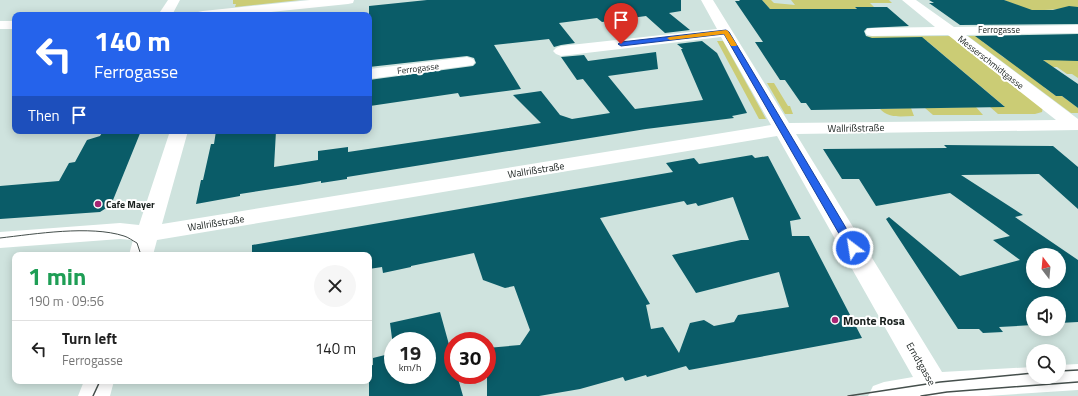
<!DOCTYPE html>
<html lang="en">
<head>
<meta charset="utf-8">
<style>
	:root { --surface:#fff; --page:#f6f6f6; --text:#222; --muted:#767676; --line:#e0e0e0 }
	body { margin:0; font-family:"Titillium Web",sans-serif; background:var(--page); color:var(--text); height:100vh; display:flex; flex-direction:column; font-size:15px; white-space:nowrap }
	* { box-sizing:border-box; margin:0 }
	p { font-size:13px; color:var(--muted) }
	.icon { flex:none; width:22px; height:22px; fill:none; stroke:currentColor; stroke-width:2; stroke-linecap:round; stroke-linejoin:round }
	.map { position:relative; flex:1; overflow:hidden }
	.drawer { position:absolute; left:12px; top:252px; width:360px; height:132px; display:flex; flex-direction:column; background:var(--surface); border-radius:8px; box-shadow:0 2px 10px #0003 }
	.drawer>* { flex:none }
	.hud { position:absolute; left:12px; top:12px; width:360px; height:122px; border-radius:8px; box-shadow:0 2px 10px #0003; background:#2563eb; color:#fff; overflow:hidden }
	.needle { width:26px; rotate:344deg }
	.fabs { position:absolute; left:1026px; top:248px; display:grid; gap:8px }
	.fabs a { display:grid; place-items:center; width:40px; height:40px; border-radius:50%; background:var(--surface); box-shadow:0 2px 10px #0003; font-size:20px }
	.speed { position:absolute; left:384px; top:332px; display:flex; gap:8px; font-size:20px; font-weight:700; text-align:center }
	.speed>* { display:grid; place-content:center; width:52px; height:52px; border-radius:50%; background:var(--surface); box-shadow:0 2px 10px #0003; line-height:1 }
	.speed small { font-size:10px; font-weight:400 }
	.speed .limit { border:6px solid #d22; background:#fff; color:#111 }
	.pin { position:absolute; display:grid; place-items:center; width:34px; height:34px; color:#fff; margin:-41px -17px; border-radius:50% 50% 50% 0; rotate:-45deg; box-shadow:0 0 4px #0007 }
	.pin .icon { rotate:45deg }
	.me { position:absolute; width:44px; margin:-22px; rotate:329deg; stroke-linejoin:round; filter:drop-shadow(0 0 3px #0008) }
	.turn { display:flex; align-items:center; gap:14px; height:84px; padding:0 16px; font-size:18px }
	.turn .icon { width:52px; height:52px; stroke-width:2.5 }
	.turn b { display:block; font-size:28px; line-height:34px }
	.then { display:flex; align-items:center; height:38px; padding:0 16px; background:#0003; gap:8px; font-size:15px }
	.round { display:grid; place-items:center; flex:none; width:42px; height:42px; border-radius:21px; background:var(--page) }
	.overview { display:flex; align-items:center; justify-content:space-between; height:68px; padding:0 16px }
	h1 { font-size:24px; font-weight:700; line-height:30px; color:#1e9e55 }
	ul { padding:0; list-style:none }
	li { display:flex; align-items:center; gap:12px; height:56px; padding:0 16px; border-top:1px solid var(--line) }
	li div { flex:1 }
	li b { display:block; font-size:15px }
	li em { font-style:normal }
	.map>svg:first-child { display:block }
	.green { fill:#cbcc75 }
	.building { fill:#0a5c68; fill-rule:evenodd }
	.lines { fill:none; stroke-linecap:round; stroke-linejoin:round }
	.minor { fill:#fff; fill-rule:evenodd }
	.tram-far1 { stroke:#454f4c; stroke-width:1 }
	.tram { stroke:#454f4c; stroke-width:1.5 }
	.route { fill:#2563eb; stroke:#184099 }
	.slow { fill:#f59e0b }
	.poi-dot { fill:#a62473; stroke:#fff; stroke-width:1.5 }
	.labels { text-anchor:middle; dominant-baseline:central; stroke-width:4; stroke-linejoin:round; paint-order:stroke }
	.far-street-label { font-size:9px; fill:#181f1d; stroke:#fff }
	.street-label { font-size:10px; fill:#181f1d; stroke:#fff }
	.poi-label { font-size:10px; font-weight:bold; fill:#181f1d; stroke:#fff; text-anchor:start }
	.near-poi-label { font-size:12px; font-weight:bold; fill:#181f1d; stroke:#fff; text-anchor:start }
</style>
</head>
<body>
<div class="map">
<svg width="1078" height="396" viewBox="0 0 1078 396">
	<rect width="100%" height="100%" fill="#cfe3de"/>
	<!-- green -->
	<g class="green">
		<polygon points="233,0 300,0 235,7 236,4 233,4"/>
		<polygon points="762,0 771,0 774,3 795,5 791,0 889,0 892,3 870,3 874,7 855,7 857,9 770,9"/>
		<polygon points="1004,0 1078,0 1078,8 1028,11"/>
		<polygon points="955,36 1043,107 1042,112 1035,114 998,114 990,107 1004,106 927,41 875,41 785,37"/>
		<path d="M968,36H979L986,41L983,42L990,47L995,48C999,54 1004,60 1012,60L1036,81H1041L1045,88L1056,96H1062L1078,108V113H1071Z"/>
		<polygon points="717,41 723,41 766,119 759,119"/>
		<polygon points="1078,56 1078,78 1072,74 1067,74 1057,67 1052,67 1043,60"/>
		<polygon points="767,83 774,83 788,106 790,106 793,114 785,114"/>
		<polygon points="976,107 983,115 933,115 925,108"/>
		<path d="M911,108L914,116C902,116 889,119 880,109Z"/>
	</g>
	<!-- building -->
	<g class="building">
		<polygon points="427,0 681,0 681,11 669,13 690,30 665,33 646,16 602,22 597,18 559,23 575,43 561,45 554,47 549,39 494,45 521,89 460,97 458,93 370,106 369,80 473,66 476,63 474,58 467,56 369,67 369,6"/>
		<polygon points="739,0 762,0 770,9 857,9 855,7 887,7 909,26 867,28 864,31 866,36 872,38 922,37 1005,107 811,110 806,103 801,103 785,80 780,80 755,42 763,42 735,1 740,1"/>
		<polygon points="929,0 1004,0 1032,10 1053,10 1069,6 1078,7 1078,24 960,25 929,3 934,3"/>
		<polygon points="1078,34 1078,61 1043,60 1078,84 1078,108 1062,96 1056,96 975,36"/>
		<polygon points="702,41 717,53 747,113 732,116 734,118 646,129 347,177 347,179 321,183 321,181 298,185 240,194 240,196 196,204 201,180 203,180 211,144 214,144 216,131 276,131 274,167 318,160 318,151 348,147 348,152 541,123 513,95 541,91 560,115 572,119 610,113 583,79 577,80 561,57 584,55 588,61 656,52 658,69 608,76 635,109 703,100 681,49 683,49 677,44"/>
		<polygon points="103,131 141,131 111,205 100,212 0,219 0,186 59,181 69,163 75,162 87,140 100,136"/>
		<path d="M944,145L1053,146L1078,167V209L1039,174L961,175L1023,215L1015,217L1078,260V322L1059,323V303H1033V325L999,327L1003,332L983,333L979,329H958L886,219L889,217L960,276L1020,260L993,240L1010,236L950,193L876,206L859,179H842L823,149L947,148ZM1033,255H1059V281H1033Z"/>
		<path d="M752,155L755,158L768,156L801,219L790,221L792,236H809L862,338L689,370L686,366L647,377L646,375L625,381L623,377L580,389L539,396H487V348L520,345L530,330L514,286L505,288L483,280L474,253L411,266V267L383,273L382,267L369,269V255H252V245L673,172L666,163L694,158L699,164ZM733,197L749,240H741L672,255L696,293L779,272L789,307L738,315L734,322L714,326L704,320L690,323L679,353L663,327L651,329L646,305L650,304L600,218L684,201L687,205L696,203L698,206Z"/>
		<polygon points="440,312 453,359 453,375 457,375 463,396 369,396 369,366 373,365 373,358 393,353 393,375 427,375 427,341 393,341 393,346 390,323"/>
	</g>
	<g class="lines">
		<!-- minor -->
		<g class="minor">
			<polygon points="168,0 180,0 172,15 158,15"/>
			<polygon points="310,0 354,0 353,3 348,4 242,15 196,15 198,12 203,11"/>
			<polygon points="701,0 713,0 789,123 1056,120 948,35 872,36 867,35 865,32 867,29 872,28 935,27 902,0 916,0 954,27 1078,25 1078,33 966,35 1078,119 1078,130 796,134 942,372 1033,367 1033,377 1059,377 1059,365 1078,364 1078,390 987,396 868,396 873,386 884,382 913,377 777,136 157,240 153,255 129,255 133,240 120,239 0,248 0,232 120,223 139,225 170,131 188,131 162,224 771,125 721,37 561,56 556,54 553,51 556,48 561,46 717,29"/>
			<rect x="0" y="21" width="15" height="8"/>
			<polygon points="467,57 473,59 475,62 473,65 369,79 369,69"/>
			<polygon points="84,381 114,381 110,396 78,396"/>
		</g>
		<!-- tram-far1 -->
		<path class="tram-far1" d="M0,238C35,234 90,225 124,236C128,237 133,241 137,243L141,255"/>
		<!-- tram -->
		<g class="tram">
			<polyline points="1059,371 1078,370"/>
			<polyline points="93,396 100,381"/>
			<polyline points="848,396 940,382 1033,373"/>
			<polyline points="921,396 947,392 1078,382"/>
		</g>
	</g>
	<!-- route -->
	<polygon class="route" points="726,30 729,32 858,248 857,251 849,251 724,34 621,46 618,44 621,42"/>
	<!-- slow -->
	<polygon class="slow" points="726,30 728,31 737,45 736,46 731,46 724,34 670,40 667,38 670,37"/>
	<!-- markers -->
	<g class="poi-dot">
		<circle cx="98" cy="204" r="4"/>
		<circle cx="835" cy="320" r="4"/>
	</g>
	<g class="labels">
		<!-- far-street labels -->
		<g class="far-street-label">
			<text x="999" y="29">Ferrogasse</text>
			<text transform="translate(991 62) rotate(38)">Messerschmidtgasse</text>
			<text transform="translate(418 68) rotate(-7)">Ferrogasse</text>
		</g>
		<!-- street labels -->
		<g class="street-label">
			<text transform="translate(856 128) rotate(-1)">Wallrißstraße</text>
			<text transform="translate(536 170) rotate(-9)">Wallrißstraße</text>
			<text transform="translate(216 223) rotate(-9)">Wallrißstraße</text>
			<text transform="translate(921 364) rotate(60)">Erndtgasse</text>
		</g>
		<!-- poi labels -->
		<g class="poi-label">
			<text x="106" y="204">Cafe Mayer</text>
		</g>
		<!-- near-poi labels -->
		<g class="near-poi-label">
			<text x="843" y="320">Monte Rosa</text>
		</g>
	</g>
</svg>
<div class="fabs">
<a><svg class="needle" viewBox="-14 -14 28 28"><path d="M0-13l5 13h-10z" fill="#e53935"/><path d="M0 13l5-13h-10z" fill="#767676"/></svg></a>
<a><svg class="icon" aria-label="sound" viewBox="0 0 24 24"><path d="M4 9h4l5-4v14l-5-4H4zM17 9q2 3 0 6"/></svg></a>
<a><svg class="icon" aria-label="search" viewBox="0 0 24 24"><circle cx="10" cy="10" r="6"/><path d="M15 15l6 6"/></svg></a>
</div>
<div class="speed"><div>19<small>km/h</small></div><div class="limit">30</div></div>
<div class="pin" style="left:621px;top:44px;background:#d93025"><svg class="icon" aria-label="arrive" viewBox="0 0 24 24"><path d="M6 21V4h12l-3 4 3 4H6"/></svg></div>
<svg class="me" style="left:853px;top:248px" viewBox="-20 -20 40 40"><circle r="17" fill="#2563eb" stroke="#fff" stroke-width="3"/><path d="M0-11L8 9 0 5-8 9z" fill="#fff"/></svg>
<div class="hud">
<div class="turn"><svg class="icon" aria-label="left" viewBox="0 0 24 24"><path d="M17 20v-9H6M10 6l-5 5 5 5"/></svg><div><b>140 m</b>Ferrogasse</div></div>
<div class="then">Then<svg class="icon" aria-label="arrive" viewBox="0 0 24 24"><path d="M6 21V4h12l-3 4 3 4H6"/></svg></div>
</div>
<section class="drawer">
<div class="overview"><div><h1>1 min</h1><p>190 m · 09:56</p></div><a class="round"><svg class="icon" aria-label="close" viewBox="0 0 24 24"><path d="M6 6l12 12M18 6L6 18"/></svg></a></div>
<ul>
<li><svg class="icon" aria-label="left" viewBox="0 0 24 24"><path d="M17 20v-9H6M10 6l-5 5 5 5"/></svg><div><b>Turn left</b><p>Ferrogasse</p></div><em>140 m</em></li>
</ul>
</section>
</div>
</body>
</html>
